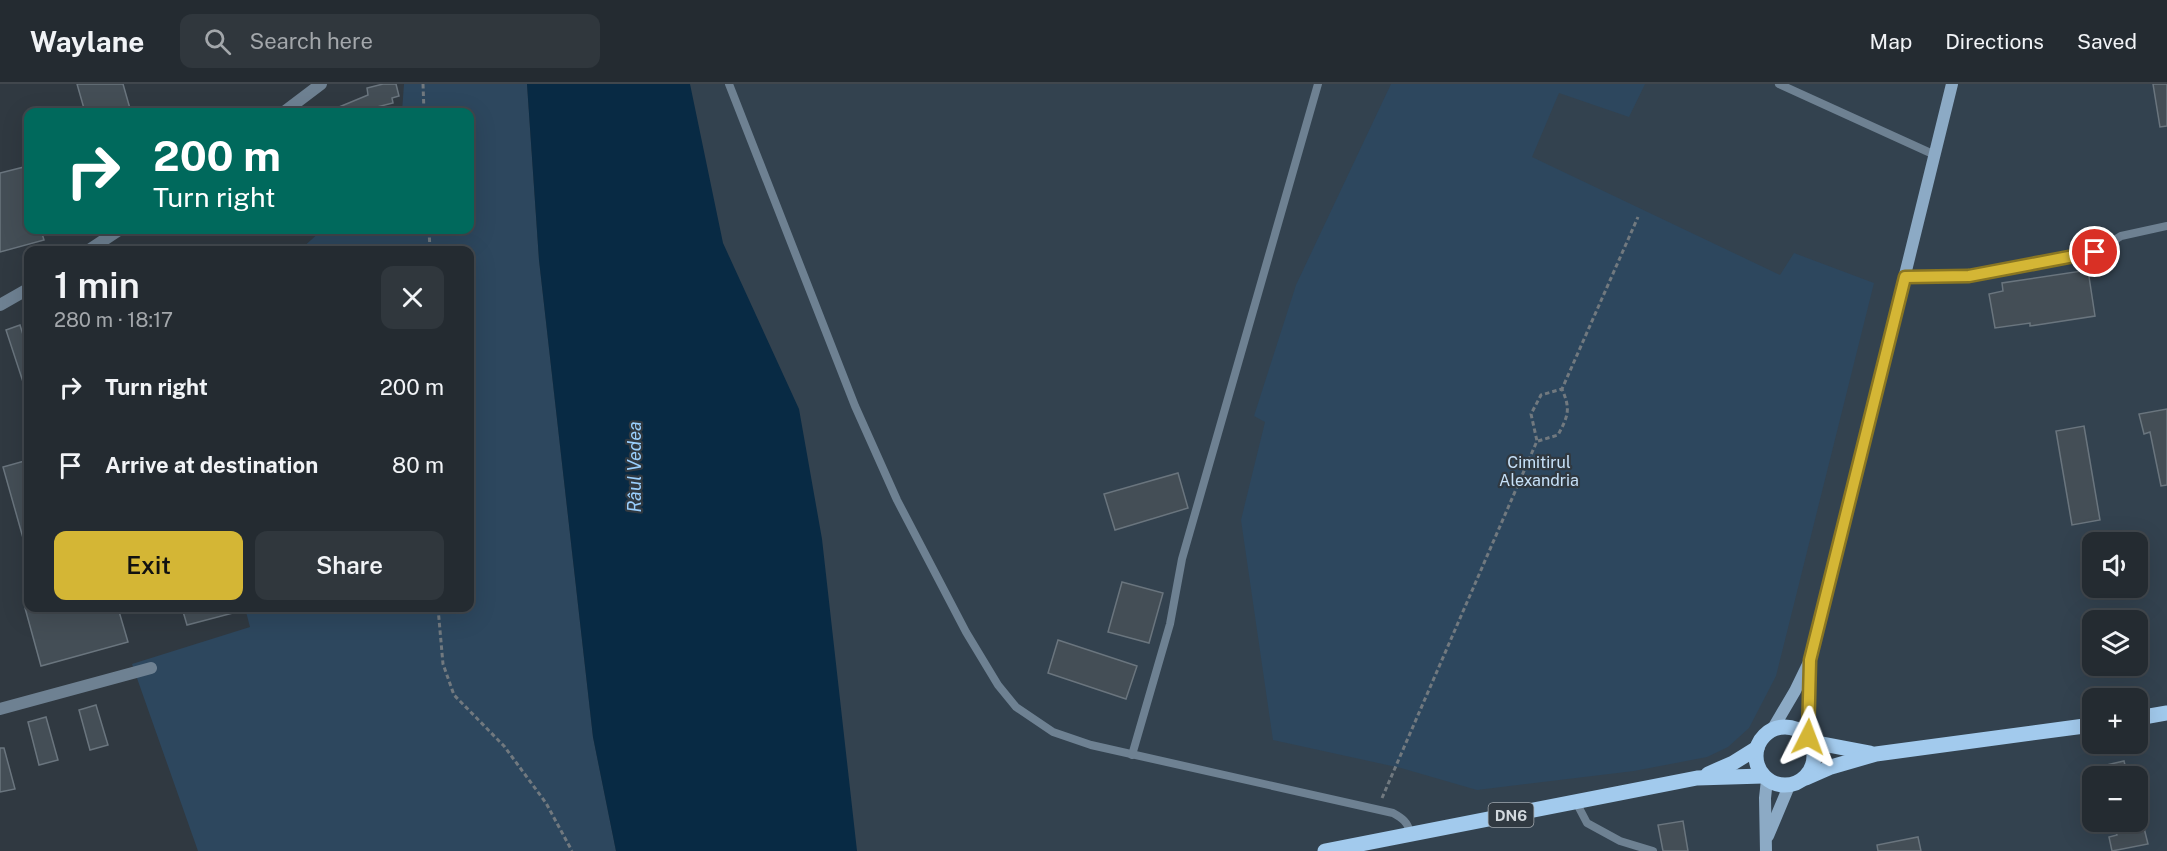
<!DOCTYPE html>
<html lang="en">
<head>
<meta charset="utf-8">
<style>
	:root { --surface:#242b31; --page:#30373d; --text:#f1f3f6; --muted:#a3a7ab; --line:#41474d; --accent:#d4b635 }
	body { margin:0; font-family:"Public Sans",sans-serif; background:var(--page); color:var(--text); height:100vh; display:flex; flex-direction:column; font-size:22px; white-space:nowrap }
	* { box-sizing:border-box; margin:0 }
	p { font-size:20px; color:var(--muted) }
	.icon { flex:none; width:33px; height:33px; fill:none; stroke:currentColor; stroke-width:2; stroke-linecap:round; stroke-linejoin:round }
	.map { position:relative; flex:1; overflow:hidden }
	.drawer { position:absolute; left:24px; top:162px; width:450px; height:366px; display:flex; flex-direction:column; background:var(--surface); border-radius:12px; box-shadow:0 6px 24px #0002,0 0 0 2px var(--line) }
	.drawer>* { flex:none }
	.banner { position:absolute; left:24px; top:24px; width:450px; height:126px; border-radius:12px; box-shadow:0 6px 24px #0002,0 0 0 2px var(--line); background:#00695c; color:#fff; overflow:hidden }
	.fabs { position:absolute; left:2082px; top:448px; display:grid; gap:12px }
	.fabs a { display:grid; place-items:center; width:66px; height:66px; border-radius:12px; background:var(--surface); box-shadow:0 6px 24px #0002,0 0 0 2px var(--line); font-size:30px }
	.pin { position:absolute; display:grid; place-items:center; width:51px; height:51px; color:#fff; margin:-26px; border:3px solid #fff; border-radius:50%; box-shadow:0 2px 6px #0007 }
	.me { position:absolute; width:66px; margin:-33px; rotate:3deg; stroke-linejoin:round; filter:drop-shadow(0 0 4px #0008) }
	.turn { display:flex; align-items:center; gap:21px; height:126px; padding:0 30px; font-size:27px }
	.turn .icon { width:78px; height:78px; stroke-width:2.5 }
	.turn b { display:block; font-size:42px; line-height:51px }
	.round { display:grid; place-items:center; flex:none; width:63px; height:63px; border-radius:12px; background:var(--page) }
	.summary { display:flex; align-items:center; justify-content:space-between; height:102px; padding:0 30px }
	h1 { font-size:36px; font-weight:600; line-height:45px }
	.primary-button { display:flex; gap:12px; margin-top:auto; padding:12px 30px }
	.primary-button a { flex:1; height:69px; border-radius:12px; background:var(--accent); color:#111; font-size:24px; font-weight:600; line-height:69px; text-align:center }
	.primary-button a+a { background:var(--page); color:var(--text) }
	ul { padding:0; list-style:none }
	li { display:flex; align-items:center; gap:18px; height:78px; padding:0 30px }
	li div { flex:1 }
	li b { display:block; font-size:22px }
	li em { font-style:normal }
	header { display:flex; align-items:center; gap:36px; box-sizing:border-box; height:84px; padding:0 30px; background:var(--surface); border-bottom:2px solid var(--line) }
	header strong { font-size:28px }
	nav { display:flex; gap:33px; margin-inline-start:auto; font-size:21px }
	.search { width:420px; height:54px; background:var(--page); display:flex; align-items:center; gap:15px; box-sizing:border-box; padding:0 21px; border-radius:12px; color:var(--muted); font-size:22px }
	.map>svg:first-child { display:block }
	.built { fill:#33424f; fill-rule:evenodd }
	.green { fill:#2d475e }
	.water { fill:#082a44 }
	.building { fill:#444e56; stroke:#6a757e; stroke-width:1.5 }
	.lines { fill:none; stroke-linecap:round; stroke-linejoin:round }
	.path { stroke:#71797f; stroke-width:3; stroke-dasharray:4.5 3; stroke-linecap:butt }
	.service { stroke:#6e8192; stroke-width:8 }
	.minor { stroke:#6e8192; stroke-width:12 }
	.secondary { stroke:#8caac5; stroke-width:12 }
	.primary { stroke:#a2caed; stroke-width:15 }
	.route-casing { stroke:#8a7622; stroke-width:15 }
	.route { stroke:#d4b635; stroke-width:10 }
	.labels { text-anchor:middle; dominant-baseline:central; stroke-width:4.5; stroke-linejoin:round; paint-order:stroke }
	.shield { fill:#303941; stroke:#a1a8ae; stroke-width:1.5 }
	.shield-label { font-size:15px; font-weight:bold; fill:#d2d8dd }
	.park-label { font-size:16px; fill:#c7e1f8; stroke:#303941 }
	.water-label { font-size:18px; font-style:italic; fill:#9acffd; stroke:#303941 }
</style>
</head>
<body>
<header>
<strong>Waylane</strong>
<div class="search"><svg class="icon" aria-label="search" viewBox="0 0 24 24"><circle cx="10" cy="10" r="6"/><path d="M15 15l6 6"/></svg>Search here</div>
<nav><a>Map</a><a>Directions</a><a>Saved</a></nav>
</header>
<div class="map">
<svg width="2167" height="767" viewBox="0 0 2167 767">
	<rect width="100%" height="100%" fill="#303941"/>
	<!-- built -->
	<path class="built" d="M563,0H2167V767H630ZM2092,459H2138V504H2092ZM2092,537H2138V582H2092ZM2092,615H2138V660H2092ZM2092,693H2138V738H2092Z"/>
	<!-- green -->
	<g class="green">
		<polygon points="404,0 527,0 539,176 593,653 616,767 198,767 132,580 250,543 245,524 470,524 470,166 300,166 322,146 470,146 470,28 402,28"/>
		<polygon points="1391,0 1645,0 1629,33 1559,9 1532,73 1780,191 1794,169 1874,199 1776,592 1749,644 1728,663 1707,673 1634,687 1477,706 1401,684 1273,656 1241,436 1265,338 1254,332 1296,201"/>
	</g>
	<!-- water -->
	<polygon class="water" points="527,0 690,0 723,159 799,325 822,455 857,767 616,767 593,653 539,176"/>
	<!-- building -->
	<g class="building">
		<polygon points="77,0 123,0 131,28 85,28"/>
		<polygon points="383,0 396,0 399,12 392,14 393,19 369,25 370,28 327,28 368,11 367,4"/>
		<polygon points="2153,0 2167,0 2167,42 2160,43"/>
		<polygon points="24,83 28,99 28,146 41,146 44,156 0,168 0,89"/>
		<polygon points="2088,186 2095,232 2030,242 2030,239 1995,244 1989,210 2003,207 2002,199"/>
		<polygon points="20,241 28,267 28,306 26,307 6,246"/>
		<polygon points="2167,325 2167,401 2161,402 2150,348 2144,350 2139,330"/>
		<polygon points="2084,342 2100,436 2072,441 2056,347"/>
		<polygon points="28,376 28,460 25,461 3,383"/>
		<polygon points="1178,389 1188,424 1115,446 1104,410"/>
		<polygon points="1122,498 1163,509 1149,559 1108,548"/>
		<polygon points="25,524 118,524 128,558 41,582"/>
		<polygon points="182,524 237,524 237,528 187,541"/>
		<polygon points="1058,556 1137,582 1126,615 1048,589"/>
		<polygon points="96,621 108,661 90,666 79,626"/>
		<polygon points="46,633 58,676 39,681 28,638"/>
		<polygon points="0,664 4,664 15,705 0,708"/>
		<polygon points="2124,677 2128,693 2105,693 2102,682"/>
		<polygon points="1683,737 1688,767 1663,767 1658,741"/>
		<polygon points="2114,738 2137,738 2139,745 2144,744 2148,760 2112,767 2109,753 2117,751"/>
		<polygon points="1918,753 1921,767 1878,767 1877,761"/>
	</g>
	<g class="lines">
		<!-- path -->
		<g class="path">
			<polyline points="423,0 424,28"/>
			<polyline points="429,146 430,166"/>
			<path d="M1538,357L1558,351C1568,332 1571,326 1562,305L1638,133"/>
			<polyline points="438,524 443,580 454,611 504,662 546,719 572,767"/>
			<polyline points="1382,714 1537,357 1531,330 1541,311 1562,305"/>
		</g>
		<!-- service -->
		<g class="service">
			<path d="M729,0L855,322L897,416L966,548L998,601L1016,623L1053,648L1091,661L1393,729C1402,734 1408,738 1410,749"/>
			<polyline points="1779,0 1935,71"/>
			<polyline points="1905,193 1969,192 2095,168 2121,152 2167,142"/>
			<polyline points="1132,671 1170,540 1182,475 1318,0"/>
			<polyline points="1576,718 1587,739 1620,757 1653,767"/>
		</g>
		<!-- minor -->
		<g class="minor">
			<polyline points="284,28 321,0"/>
			<polyline points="89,166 119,146"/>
			<polyline points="0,221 28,205"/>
			<polyline points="0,625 151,584"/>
		</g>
		<!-- secondary -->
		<g class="secondary">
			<polyline points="1772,646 1795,607 1810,576 1952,0"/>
			<polyline points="1808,653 1810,580"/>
			<polyline points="1768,752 1789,702"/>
			<polyline points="1766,767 1765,714 1767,696"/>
		</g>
		<!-- primary -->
		<g class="primary">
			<polyline points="2138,634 2167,629"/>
			<circle cx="1785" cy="672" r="29"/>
			<polyline points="1812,658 1870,669"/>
			<polyline points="1708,690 1733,679 1757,664"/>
			<polyline points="1806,694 1831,683 1876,670 2092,641"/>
			<polyline points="1325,767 1697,694 1763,692"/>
		</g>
	</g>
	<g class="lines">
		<defs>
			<polyline id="route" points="1808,653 1810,576 1905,193 1969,192 2095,168"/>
		</defs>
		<!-- route casing -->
		<use href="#route" class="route-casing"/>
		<!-- route -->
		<use href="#route" class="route"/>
	</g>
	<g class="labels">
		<!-- shield labels -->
		<rect class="shield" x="1488.5" y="719" width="45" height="24" rx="4.5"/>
		<g class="shield-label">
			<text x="1511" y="731">DN6</text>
		</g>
		<!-- park labels -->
		<g class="park-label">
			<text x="1539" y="378">Cimitirul<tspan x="1539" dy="18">Alexandria</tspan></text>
		</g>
		<!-- water labels -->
		<g class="water-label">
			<text transform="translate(634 383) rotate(-90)">Râul Vedea</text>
		</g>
	</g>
</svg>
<div class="fabs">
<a><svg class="icon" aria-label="sound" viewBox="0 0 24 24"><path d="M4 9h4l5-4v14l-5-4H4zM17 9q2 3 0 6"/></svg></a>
<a><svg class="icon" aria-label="layers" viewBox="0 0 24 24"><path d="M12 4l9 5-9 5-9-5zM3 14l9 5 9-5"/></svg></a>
<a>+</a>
<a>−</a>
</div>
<div class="pin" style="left:2095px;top:168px;background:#d93025"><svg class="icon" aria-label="arrive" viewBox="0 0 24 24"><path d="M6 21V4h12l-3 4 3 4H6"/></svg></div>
<svg class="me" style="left:1808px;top:653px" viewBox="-20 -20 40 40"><path d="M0-17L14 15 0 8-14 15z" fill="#d4b635" stroke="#fff" stroke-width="4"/></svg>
<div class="banner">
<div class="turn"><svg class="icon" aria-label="right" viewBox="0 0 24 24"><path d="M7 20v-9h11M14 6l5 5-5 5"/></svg><div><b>200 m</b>Turn right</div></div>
</div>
<section class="drawer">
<div class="summary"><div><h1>1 min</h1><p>280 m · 18:17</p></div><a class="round"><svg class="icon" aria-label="close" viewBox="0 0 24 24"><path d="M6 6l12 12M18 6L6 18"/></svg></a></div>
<ul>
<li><svg class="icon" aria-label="right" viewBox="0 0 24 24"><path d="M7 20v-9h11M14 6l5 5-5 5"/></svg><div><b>Turn right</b></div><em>200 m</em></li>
<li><svg class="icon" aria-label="arrive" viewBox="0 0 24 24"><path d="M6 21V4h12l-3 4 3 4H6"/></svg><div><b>Arrive at destination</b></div><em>80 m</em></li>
</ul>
<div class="primary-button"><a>Exit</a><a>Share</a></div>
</section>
</div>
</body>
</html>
